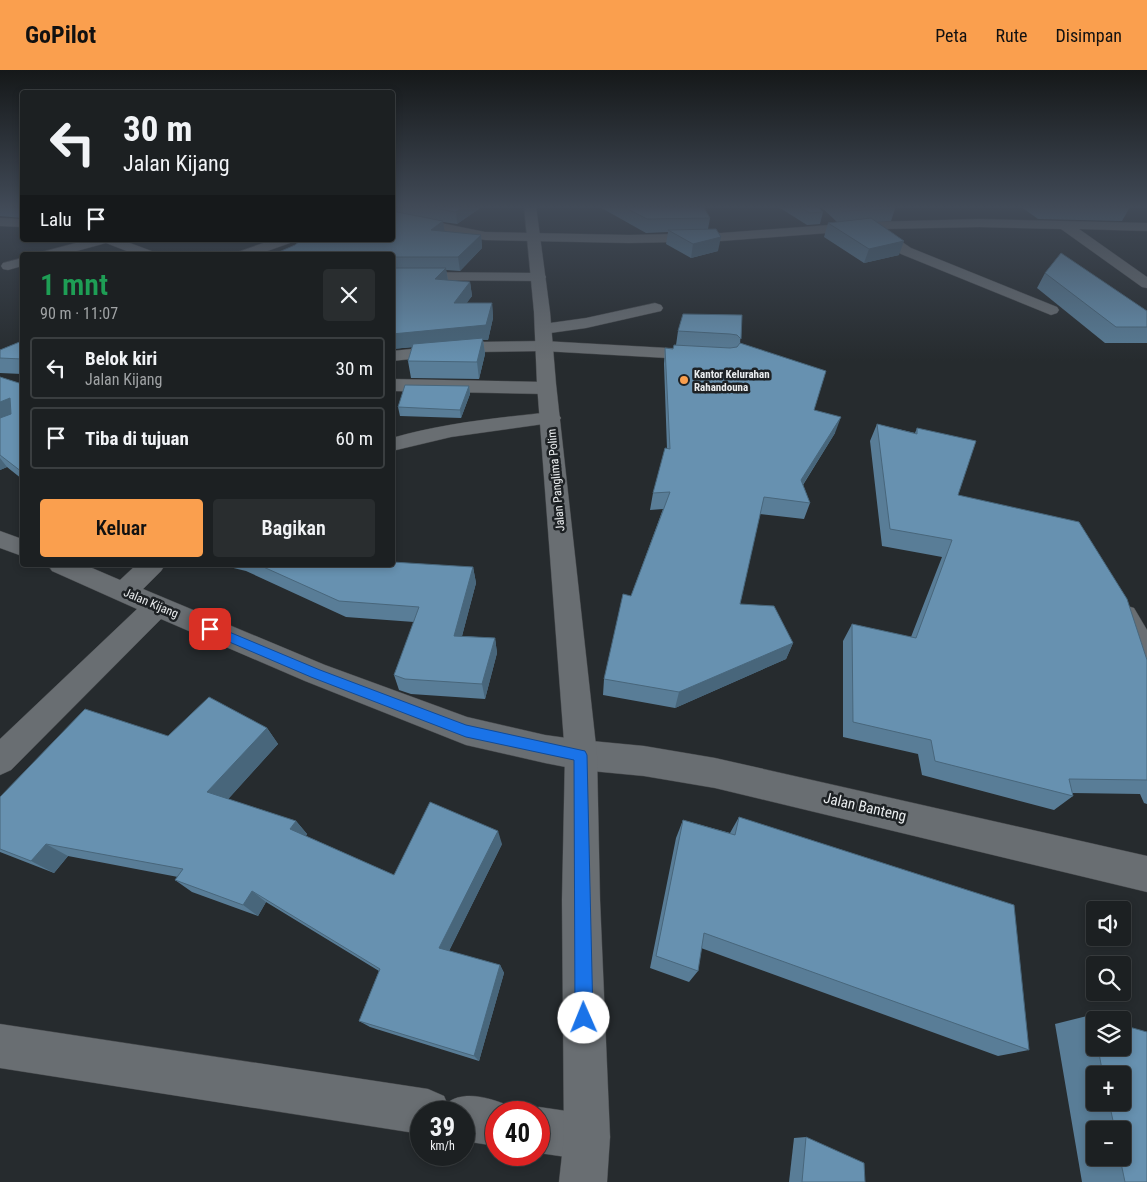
<!DOCTYPE html>
<html lang="id">
<head>
<meta charset="utf-8">
<style>
	:root { --surface:#1c2022; --page:#292d2f; --text:#f1f3f6; --muted:#a0a3a5; --line:#3a3e40; --accent:#fa9f4e }
	body { margin:0; font-family:"Roboto Condensed",sans-serif; background:var(--page); color:var(--text); height:100vh; display:flex; flex-direction:column; font-size:19px; white-space:nowrap }
	* { box-sizing:border-box; margin:0 }
	p { font-size:16px; color:var(--muted) }
	.icon { flex:none; width:28px; height:28px; fill:none; stroke:currentColor; stroke-width:2; stroke-linecap:round; stroke-linejoin:round }
	.map { position:relative; flex:1; overflow:hidden }
	.details { position:absolute; left:20px; top:182px; width:375px; height:315px; display:flex; flex-direction:column; background:var(--surface); border-radius:5px; box-shadow:0 2px 8px #0003,0 0 0 1px var(--line) }
	.details>* { flex:none }
	.banner { position:absolute; left:20px; top:20px; width:375px; height:152px; border-radius:5px; box-shadow:0 2px 8px #0003,0 0 0 1px var(--line); background:#1c2022; color:var(--text); overflow:hidden }
	.controls { position:absolute; left:1086px; top:831px; display:grid; gap:10px }
	.controls a { display:grid; place-items:center; width:45px; height:45px; border-radius:5px; background:var(--surface); box-shadow:0 2px 8px #0003,0 0 0 1px var(--line); font-size:25px }
	.speed { position:absolute; left:410px; top:1031px; display:flex; gap:10px; font-size:25px; font-weight:700; text-align:center }
	.speed>* { display:grid; place-content:center; width:65px; height:65px; border-radius:50%; background:var(--surface); box-shadow:0 2px 8px #0003,0 0 0 1px var(--line); line-height:1 }
	.speed small { font-size:12px; font-weight:400 }
	.speed .limit { border:8px solid #d22; background:#fff; color:#111 }
	.pin { position:absolute; display:grid; place-items:center; width:42px; height:42px; color:#fff; margin:-21px; border-radius:10px; box-shadow:0 2px 8px #0006 }
	.me { position:absolute; width:55px; margin:-28px; rotate:359deg; stroke-linejoin:round; filter:drop-shadow(0 0 4px #0008) }
	.turn { display:flex; align-items:center; gap:18px; height:105px; padding:0 20px; font-size:22px }
	.turn .icon { width:65px; height:65px; stroke-width:2.5 }
	.turn b { display:block; font-size:35px; line-height:42px }
	.then { display:flex; align-items:center; height:48px; padding:0 20px; background:#0003; gap:10px; font-size:19px }
	.round { display:grid; place-items:center; flex:none; width:52px; height:52px; border-radius:5px; background:var(--page) }
	.overview { display:flex; align-items:center; justify-content:space-between; height:85px; padding:0 20px }
	h1 { font-size:30px; font-weight:600; line-height:38px; color:#1e9e55 }
	.primary-button { display:flex; gap:10px; margin-top:auto; padding:10px 20px }
	.primary-button a { flex:1; height:58px; border-radius:5px; background:var(--accent); color:#111; font-size:20px; font-weight:600; line-height:58px; text-align:center }
	.primary-button a+a { background:var(--page); color:var(--text) }
	ul { padding:0; list-style:none }
	li { display:flex; align-items:center; gap:15px; height:62px; margin:0 10px 8px; padding:0 10px; border:2px solid var(--line); border-radius:5px }
	li div { flex:1 }
	li b { display:block; font-size:19px }
	li em { font-style:normal }
	header { display:flex; align-items:center; gap:30px; box-sizing:border-box; height:70px; padding:0 25px; background:var(--accent); color:#111 }
	header strong { font-size:24px }
	nav { display:flex; gap:28px; margin-inline-start:auto; font-size:18px }
	.map>svg:first-child { display:block }
	.lines { fill:none; stroke-linecap:round; stroke-linejoin:round }
	.minor-casing { stroke:#44474a; stroke-width:1 }
	.tertiary-casing { stroke:#44474a; stroke-width:1 }
	.minor { fill:#696e72; fill-rule:evenodd }
	.tertiary { fill:#696e72; fill-rule:evenodd }
	.wall { fill:#597d97; fill-rule:evenodd }
	.shaded-wall { fill:#48667b }
	.building { fill:#6791b0; stroke:#48667b }
	.route { fill:#1a73e8; stroke:#114b97 }
	.poi-dot { fill:#fa9f4e; stroke:#1d2124; stroke-width:2 }
	.labels { text-anchor:middle; dominant-baseline:central; stroke-width:5; stroke-linejoin:round; paint-order:stroke }
	.far-poi-label { font-size:11px; font-weight:bold; fill:#eaedef; stroke:#1d2124; text-anchor:start }
	.street-label { font-size:12px; fill:#eaedef; stroke:#1d2124 }
	.near-street-label { font-size:15px; fill:#eaedef; stroke:#1d2124 }
</style>
</head>
<body>
<header>
<strong>GoPilot</strong>
<nav><a>Peta</a><a>Rute</a><a>Disimpan</a></nav>
</header>
<div class="map">
<svg width="1147" height="1112" viewBox="0 0 1147 1112">
	<rect width="100%" height="100%" fill="#262b2e"/>
	<g class="lines">
		<defs>
			<g id="minor">
				<polygon points="392,143 485,162 629,165 721,163 870,152 979,149 1147,153 1147,161 1079,159 1147,207 1147,218 1142,217 1061,159 979,157 883,159 911,178 1057,237 1059,240 1057,243 1051,245 901,184 867,160 721,171 629,173 485,170 392,151"/>
				<polygon points="0,148 22,149 22,157 0,156"/>
				<polygon points="87,170 122,170 154,182 156,185 137,185 106,173 62,185 40,185 42,182"/>
				<polygon points="272,170 292,170 290,173 256,185 236,185 238,182"/>
				<polygon points="22,188 22,196 8,200 3,199 1,196 3,193"/>
				<polygon points="392,202 539,203 544,204 546,207 544,210 539,211 392,210"/>
				<polygon points="655,233 661,235 663,238 661,241 586,258 543,264 537,262 535,259 537,256 543,254 586,248"/>
				<polygon points="543,271 703,280 709,281 712,285 709,289 703,290 543,281 478,282 392,291 392,281 478,272"/>
				<polygon points="392,309 545,312 552,314 554,318 552,322 545,324 392,321"/>
				<path d="M551,342L558,344L561,348L558,352L451,367L392,381V368C444,353 498,348 551,342Z"/>
				<polygon points="0,461 22,469 22,486 0,478"/>
				<polygon points="48,495 85,495 120,510 136,495 165,495 161,501 143,519 325,595 467,647 545,665 581,670 644,676 715,688 1147,786 1147,822 715,718 644,706 581,700 545,693 466,675 305,611 161,549 11,700 0,705 0,669 137,539 52,501"/>
				<polygon points="1124,535 1134,538 1147,560 1147,596 1137,593 1110,545 1114,538"/>
				<path d="M0,954L428,1019L444,1026L447,1033C465,1019 493,1029 512,1037L515,1042H496V1076L464,1071V1042H421V1064L0,998Z"/>
				<polygon points="539,1037 587,1044 603,1051 610,1067 603,1083 587,1090 539,1083 539,1042 525,1042"/>
			</g>
			<polygon id="tertiary" points="524,136 536,136 550,242 556,314 597,685 600,830 610,1067 607,1112 559,1112 564,1067 562,830 565,685 537,314 534,242"/>
		</defs>
		<!-- minor casing -->
		<use href="#minor" class="minor-casing"/>
		<!-- tertiary casing -->
		<use href="#tertiary" class="tertiary-casing"/>
		<!-- minor -->
		<use href="#minor" class="minor"/>
		<!-- tertiary -->
		<use href="#tertiary" class="tertiary"/>
	</g>
	<!-- wall -->
	<g class="wall">
		<polygon points="0,136 21,136 22,138 22,148 0,146"/>
		<polygon points="392,136 483,136 457,154 443,152 444,161 481,165 482,178 460,201 446,200 448,210 470,212 472,226 466,233 492,233 493,248 488,270 483,270 485,284 479,309 411,308 408,291 412,277 392,279"/>
		<polygon points="598,136 703,136 710,148 708,159 718,181 691,188 666,174 668,162 646,163"/>
		<polygon points="777,136 817,136 823,142 820,154 807,155"/>
		<polygon points="820,136 893,136 895,139 891,151 876,152 899,185 864,193 824,167 828,153 837,152"/>
		<polygon points="1020,136 1127,136 1130,137 1122,151 1038,149"/>
		<polygon points="1045,203 1147,241 1147,273 1105,273 1037,218"/>
		<polygon points="742,245 740,274 814,340 835,363 803,415 810,433 804,449 760,444 740,534 793,573 786,589 675,638 603,625 604,609 631,526 663,439 650,440 653,423 667,379 664,294 665,278 673,279 676,275 678,261"/>
		<polygon points="22,271 22,304 0,303 0,280"/>
		<polygon points="0,307 22,314 22,409 7,397 0,400"/>
		<polygon points="469,316 470,324 461,348 400,346 398,337"/>
		<polygon points="877,354 915,363 917,358 958,425 1147,590 1147,734 1144,733 1140,724 1072,723 1073,726 1054,740 922,705 918,684 843,667 843,571 852,554 911,567 942,487 882,476 870,371"/>
		<polygon points="221,495 392,495 473,497 476,513 462,566 495,568 497,583 485,629 411,624 399,620 394,605 414,552 346,547 246,501"/>
		<polygon points="267,658 278,674 228,729 296,751 307,764 306,766 394,805 502,774 449,881 500,895 504,903 479,991 370,957 359,951 379,901 266,832 258,846 192,822 175,810 178,807 68,786 54,803 0,782 0,727 168,666"/>
		<polygon points="739,747 1029,980 998,986 701,878 698,901 689,912 650,898 676,768 683,750 730,763"/>
		<path d="M1091,945L1095,950V978H1122L1147,1112H1082L1055,954ZM1095,1005H1122V1032H1095ZM1095,1060H1122V1088H1095Z"/>
		<polygon points="806,1067 865,1112 789,1112 794,1068"/>
	</g>
	<!-- shaded-wall -->
	<g class="shaded-wall">
		<polygon points="464,136 483,136 457,154 456,142"/>
		<polygon points="443,151 445,164 431,160"/>
		<polygon points="481,165 482,178 460,201 458,187"/>
		<polygon points="721,167 718,181 691,188 693,174"/>
		<polygon points="904,171 899,185 864,193 869,179"/>
		<polygon points="446,198 448,212 435,209"/>
		<polygon points="470,212 472,226 456,248 454,233"/>
		<polygon points="492,233 493,248 488,270 483,270 485,284 479,309 477,292 482,271 392,279 392,264"/>
		<polygon points="469,316 470,324 461,348 460,340"/>
		<polygon points="10,328 22,344 0,353 0,332"/>
		<polygon points="841,347 835,363 795,427 801,410"/>
		<polygon points="0,388 7,397 0,400"/>
		<polygon points="473,497 476,513 458,581 454,566"/>
		<polygon points="495,568 497,583 485,629 482,614"/>
		<polygon points="793,573 786,589 675,638 679,622"/>
		<polygon points="267,658 278,674 222,736 207,722"/>
		<polygon points="296,751 307,764 302,773 290,759"/>
		<polygon points="498,761 502,774 446,887 439,878"/>
		<polygon points="46,774 68,786 54,803 31,791"/>
		<polygon points="252,821 266,832 258,846 243,835"/>
		<polygon points="500,895 504,903 479,991 474,986"/>
	</g>
	<!-- building -->
	<g class="building">
		<polygon points="422,136 464,136 456,142"/>
		<polygon points="622,136 703,136 710,148 647,149"/>
		<polygon points="798,136 817,136 823,142 810,143"/>
		<polygon points="836,136 893,136 895,139 842,141"/>
		<polygon points="1070,136 1127,136 1130,137"/>
		<polygon points="392,141 443,151 431,160 481,165 458,187 392,187 392,185 272,185 295,175 301,170 392,170"/>
		<polygon points="871,148 904,171 869,179 828,153"/>
		<polygon points="716,159 721,167 693,174 668,160"/>
		<polygon points="1061,183 1147,241 1147,257 1116,257 1045,203"/>
		<polygon points="392,198 446,198 435,209 470,212 454,233 492,233 486,255 392,264"/>
		<polygon points="683,244 742,245 741,269 737,265 730,264 678,261"/>
		<polygon points="483,268 477,292 408,291 413,274"/>
		<polygon points="22,271 22,289 0,288 0,280"/>
		<polygon points="740,273 826,301 814,340 841,347 801,410 810,433 764,427 740,534 774,536 793,573 679,622 604,609 623,524 631,526 670,422 653,423 665,378 670,379 665,278 673,279 674,275 730,278 737,277"/>
		<polygon points="0,307 22,314 22,402 0,385 0,348 11,344 10,328 0,332"/>
		<polygon points="405,315 469,316 460,340 398,337"/>
		<polygon points="877,354 917,364 917,358 976,371 958,425 1079,452 1127,529 1147,590 1147,710 1069,709 1073,726 935,691 931,670 853,652 852,554 916,568 952,470 890,459"/>
		<polygon points="392,492 473,497 454,566 495,568 482,614 405,609 394,605 419,537 339,531 259,495 392,495"/>
		<polygon points="209,627 267,658 207,722 296,751 290,759 394,805 430,732 498,761 439,878 500,895 474,986 359,951 380,899 252,821 243,835 175,810 183,799 46,774 31,791 0,779 0,727 85,639 168,666"/>
		<polygon points="739,747 1014,835 1029,980 704,863 698,901 656,886 683,750 735,765"/>
		<polygon points="1091,945 1107,950 1095,950 1095,963"/>
		<polygon points="1122,955 1147,962 1147,1112 1125,1112 1120,1088 1122,1088 1122,1060 1115,1060 1109,1032 1122,1032 1122,1005 1103,1005 1098,978 1122,978"/>
		<polygon points="806,1067 864,1093 865,1112 802,1112"/>
	</g>
	<!-- sky -->
	<linearGradient id="sky" x2="0" y2="1"><stop stop-color="#151819"/><stop offset="0.47" stop-color="#414a57"/><stop offset="1" stop-color="#414a57" stop-opacity="0"/></linearGradient>
	<rect width="1147" height="291" fill="url(#sky)"/>
	<!-- route -->
	<polygon class="route" points="210,554 320,600 466,655 585,681 587,685 593,948 590,955 584,957 578,955 575,948 574,690 466,667 311,607 206,562 205,559"/>
	<!-- markers -->
	<circle class="poi-dot" cx="684" cy="310" r="5"/>
	<g class="labels">
		<!-- far-poi labels -->
		<g class="far-poi-label">
			<text x="694" y="304">Kantor Kelurahan<tspan x="694" dy="13">Rahandouna</tspan></text>
		</g>
		<!-- street labels -->
		<g class="street-label">
			<text transform="translate(556 410) rotate(-95)">Jalan Panglima Polim</text>
			<text transform="translate(151 533) rotate(23)">Jalan Kijang</text>
		</g>
		<!-- near-street labels -->
		<g class="near-street-label">
			<text transform="translate(865 737) rotate(13)">Jalan Banteng</text>
		</g>
	</g>
</svg>
<div class="controls">
<a><svg class="icon" aria-label="sound" viewBox="0 0 24 24"><path d="M4 9h4l5-4v14l-5-4H4zM17 9q2 3 0 6"/></svg></a>
<a><svg class="icon" aria-label="search" viewBox="0 0 24 24"><circle cx="10" cy="10" r="6"/><path d="M15 15l6 6"/></svg></a>
<a><svg class="icon" aria-label="layers" viewBox="0 0 24 24"><path d="M12 4l9 5-9 5-9-5zM3 14l9 5 9-5"/></svg></a>
<a>+</a>
<a>−</a>
</div>
<div class="speed"><div>39<small>km/h</small></div><div class="limit">40</div></div>
<div class="pin" style="left:210px;top:559px;background:#d93025"><svg class="icon" aria-label="arrive" viewBox="0 0 24 24"><path d="M6 21V4h12l-3 4 3 4H6"/></svg></div>
<svg class="me" style="left:584px;top:948px" viewBox="-20 -20 40 40"><circle r="19" fill="#fff"/><path d="M0-13L10 11 0 6-10 11z" fill="#1a73e8"/></svg>
<div class="banner">
<div class="turn"><svg class="icon" aria-label="left" viewBox="0 0 24 24"><path d="M17 20v-9H6M10 6l-5 5 5 5"/></svg><div><b>30 m</b>Jalan Kijang</div></div>
<div class="then">Lalu<svg class="icon" aria-label="arrive" viewBox="0 0 24 24"><path d="M6 21V4h12l-3 4 3 4H6"/></svg></div>
</div>
<section class="details">
<div class="overview"><div><h1>1 mnt</h1><p>90 m · 11:07</p></div><a class="round"><svg class="icon" aria-label="close" viewBox="0 0 24 24"><path d="M6 6l12 12M18 6L6 18"/></svg></a></div>
<ul>
<li><svg class="icon" aria-label="left" viewBox="0 0 24 24"><path d="M17 20v-9H6M10 6l-5 5 5 5"/></svg><div><b>Belok kiri</b><p>Jalan Kijang</p></div><em>30 m</em></li>
<li><svg class="icon" aria-label="arrive" viewBox="0 0 24 24"><path d="M6 21V4h12l-3 4 3 4H6"/></svg><div><b>Tiba di tujuan</b></div><em>60 m</em></li>
</ul>
<div class="primary-button"><a>Keluar</a><a>Bagikan</a></div>
</section>
</div>
</body>
</html>
